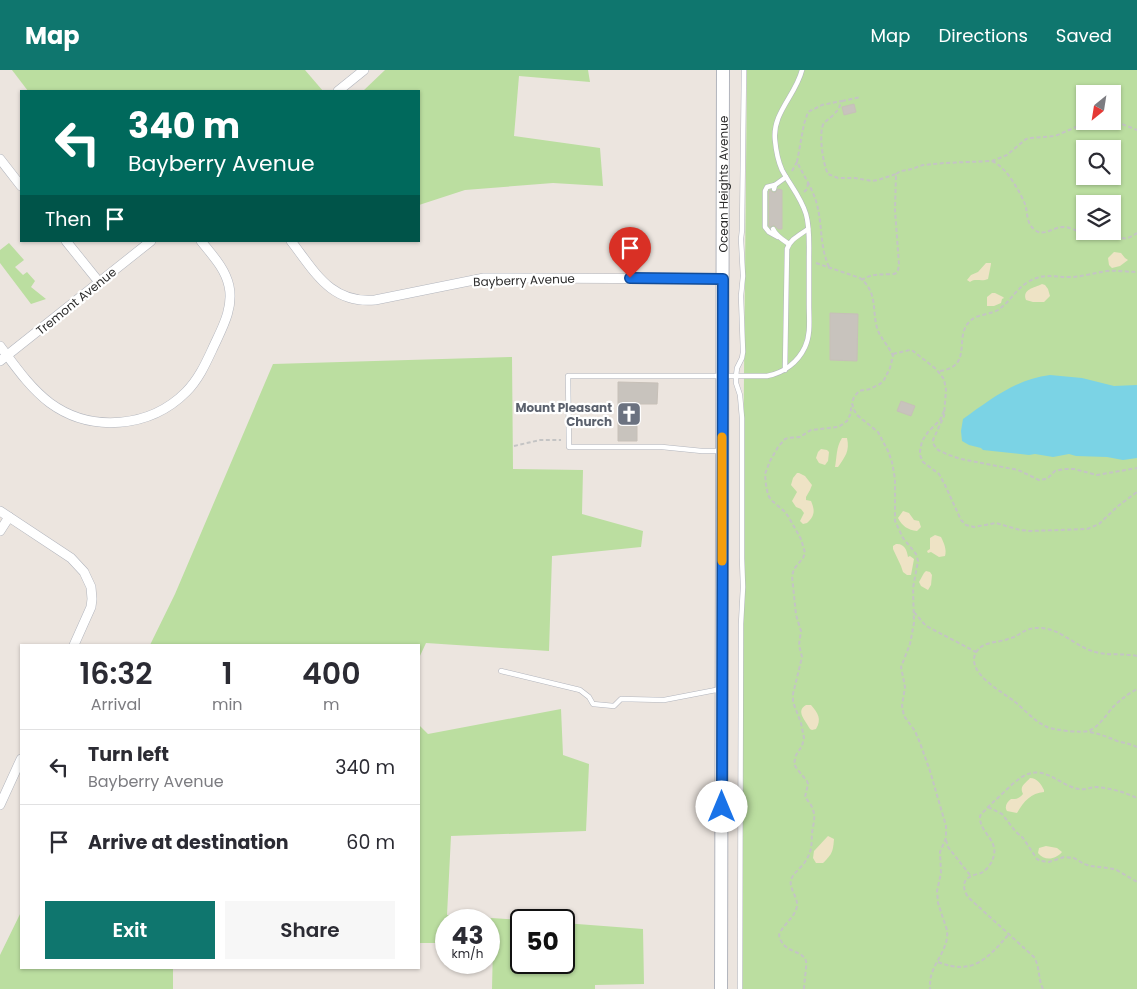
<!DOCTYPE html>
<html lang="en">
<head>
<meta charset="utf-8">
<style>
	:root { --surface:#fff; --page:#f7f7f7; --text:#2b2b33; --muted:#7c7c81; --line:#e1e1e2; --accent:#0f766e }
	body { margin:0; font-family:Poppins,sans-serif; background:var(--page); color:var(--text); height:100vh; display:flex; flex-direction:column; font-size:19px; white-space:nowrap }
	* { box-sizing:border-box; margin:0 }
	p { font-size:16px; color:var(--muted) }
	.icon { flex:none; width:28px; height:28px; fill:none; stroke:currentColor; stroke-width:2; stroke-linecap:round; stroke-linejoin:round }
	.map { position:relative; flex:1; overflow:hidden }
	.panel { position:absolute; left:20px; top:574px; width:400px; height:325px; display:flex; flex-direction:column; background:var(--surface); border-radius:0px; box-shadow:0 1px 4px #0004 }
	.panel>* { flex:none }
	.banner { position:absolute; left:20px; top:20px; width:400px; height:152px; border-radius:0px; box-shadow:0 1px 4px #0004; background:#00695c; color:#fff; overflow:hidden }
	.needle { width:32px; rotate:210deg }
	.buttons { position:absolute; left:1076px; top:15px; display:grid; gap:10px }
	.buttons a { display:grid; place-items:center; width:45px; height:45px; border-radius:0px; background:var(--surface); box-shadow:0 1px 4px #0004; font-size:25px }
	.speed { position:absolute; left:435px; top:839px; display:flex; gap:10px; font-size:25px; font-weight:700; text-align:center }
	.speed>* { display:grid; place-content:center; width:65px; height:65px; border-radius:50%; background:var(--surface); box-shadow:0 1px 4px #0004; line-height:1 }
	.speed small { font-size:12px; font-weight:400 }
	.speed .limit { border:2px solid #111; border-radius:8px; background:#fff; color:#111 }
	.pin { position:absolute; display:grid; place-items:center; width:42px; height:42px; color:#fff; margin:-51px -21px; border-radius:50% 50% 50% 0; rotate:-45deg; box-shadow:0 0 5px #0007 }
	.pin .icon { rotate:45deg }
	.me { position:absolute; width:55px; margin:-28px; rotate:0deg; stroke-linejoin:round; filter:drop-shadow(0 0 4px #0008) }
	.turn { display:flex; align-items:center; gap:18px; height:105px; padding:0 25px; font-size:22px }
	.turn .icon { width:65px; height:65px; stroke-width:2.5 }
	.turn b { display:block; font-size:35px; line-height:42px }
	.then { display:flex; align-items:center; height:48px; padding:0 25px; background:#0003; gap:10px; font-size:19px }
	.eta { display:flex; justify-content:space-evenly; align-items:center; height:85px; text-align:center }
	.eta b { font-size:30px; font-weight:600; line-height:35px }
	.button { display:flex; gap:10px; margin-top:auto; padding:10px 25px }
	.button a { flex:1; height:58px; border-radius:0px; background:var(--accent); color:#fff; font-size:20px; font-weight:600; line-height:58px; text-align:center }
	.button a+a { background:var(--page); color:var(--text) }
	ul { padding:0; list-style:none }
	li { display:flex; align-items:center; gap:15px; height:75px; padding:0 25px; border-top:1px solid var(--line) }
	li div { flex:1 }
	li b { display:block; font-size:19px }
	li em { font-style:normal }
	header { display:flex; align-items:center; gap:30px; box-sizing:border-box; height:70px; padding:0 25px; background:var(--accent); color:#fff }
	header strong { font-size:24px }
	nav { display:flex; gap:28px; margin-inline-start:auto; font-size:18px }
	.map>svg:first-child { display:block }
	.green { fill:#bbdea0; fill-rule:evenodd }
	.sand { fill:#eee3c5 }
	.water { fill:#7bd3e5 }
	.building { fill:#c8c3bd; stroke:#c7c0b8 }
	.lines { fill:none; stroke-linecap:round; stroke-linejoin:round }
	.lane-casing { stroke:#b2b5bd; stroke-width:5.5 }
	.street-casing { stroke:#b2b5bd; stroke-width:10 }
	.secondary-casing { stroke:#b2b5bd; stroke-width:14 }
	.path { stroke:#c4c4c4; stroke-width:2; stroke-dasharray:4 2.5; stroke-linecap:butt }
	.lane { stroke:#fff; stroke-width:4.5 }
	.street { stroke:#fff; stroke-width:9 }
	.secondary { stroke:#fff; stroke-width:12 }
	.route-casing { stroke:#114b97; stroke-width:12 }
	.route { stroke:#1a73e8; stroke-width:9 }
	.slow { stroke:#f59e0b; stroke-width:9 }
	.labels { text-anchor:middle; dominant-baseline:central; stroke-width:4.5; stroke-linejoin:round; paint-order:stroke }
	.street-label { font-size:12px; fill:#2b2b2b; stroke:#fff }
	.worship-label { font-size:12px; font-weight:bold; fill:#5b616d; stroke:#fff; text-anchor:end }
</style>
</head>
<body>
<header>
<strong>Map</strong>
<nav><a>Map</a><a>Directions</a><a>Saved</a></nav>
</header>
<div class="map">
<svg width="1137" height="919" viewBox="0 0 1137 919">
	<rect width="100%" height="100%" fill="#ece5df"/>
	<!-- green -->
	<g class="green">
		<polygon points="12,0 305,0 323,21 28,21"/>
		<polygon points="385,0 588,0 590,12 519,6 514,66 600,78 603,116 553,113 465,120 419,135 419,21 363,21"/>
		<path d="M747,0H1137V919H738ZM1085,24H1112V51H1085ZM1085,79H1112V106H1085ZM1085,134H1112V161H1085Z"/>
		<polygon points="9,173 24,190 15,197 23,205 27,202 35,211 31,217 46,229 31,234 0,193 0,180"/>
		<polygon points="512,287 513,399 583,400 582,444 643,461 641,477 552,486 549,581 426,573 419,588 419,575 150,575 175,524 273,294"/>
		<polygon points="561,639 563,685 589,694 586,761 451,766 447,845 521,850 521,892 564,892 564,853 643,859 644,914 595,915 595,919 492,919 493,875 489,874 489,850 446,850 446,873 419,873 419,655 428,664"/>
		<polygon points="21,842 21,898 173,898 173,919 0,919 0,885"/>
	</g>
	<!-- sand -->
	<g class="sand">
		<polygon points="1114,182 1121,183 1125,188 1128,190 1120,196 1112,198 1109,195 1108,188"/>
		<path d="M986,193H991V194L988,209C982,212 975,208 970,212L967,210L971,205L978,202Z"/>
		<path d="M1042,214L1045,215L1048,219L1050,226L1044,232H1033L1026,230C1022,219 1034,218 1042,214Z"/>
		<polygon points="992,223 995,223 1003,227 1004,228 1002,229 1001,233 994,236 987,236 987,227"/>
		<path d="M842,368H847C850,381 845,387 838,397H835C837,387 836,377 842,368Z"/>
		<polygon points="821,379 827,380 829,382 828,391 825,395 819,393 816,388 818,382"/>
		<path d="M797,403H799L805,406L812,415L810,420L806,427V430L811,431C815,440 815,446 807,453L803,454L800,451L804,443L801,439L796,437L792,431L797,422L791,415L793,408Z"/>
		<path d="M903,441L909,443L914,450L919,451L921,457L917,461C908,460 902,456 898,448Z"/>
		<path d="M935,465L941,467C944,473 947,480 945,486L939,487L931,482L928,483L927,481L930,479V468Z"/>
		<path d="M896,474C904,473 907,480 908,487L910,486L914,489L911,505H907L903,502L901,496L893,479V476Z"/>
		<polygon points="926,501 930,502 932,505 931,515 928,520 921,516 919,512 924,503"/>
		<path d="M806,635H811C818,643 822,649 816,659L812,660L810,659C806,651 795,641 806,635Z"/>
		<path d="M1030,708C1037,708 1041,714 1044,720V722C1031,723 1024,731 1017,743L1007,741C1004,737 1007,732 1011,729C1016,729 1019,729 1023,724C1019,716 1025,714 1030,708Z"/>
		<path d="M828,766L834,769C833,782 832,784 823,793H816L813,788L814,781Z"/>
		<path d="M1046,776L1057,778L1062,782C1056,789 1045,792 1038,783L1039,778Z"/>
	</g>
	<!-- water -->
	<path class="water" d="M1050,305L1082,308L1114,316L1137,315V388L1123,390L1107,387L1076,386L1069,384L1053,387L1035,384L1029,385L983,380L981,378L969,375L962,371L961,361L963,349C990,330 1016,309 1050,305Z"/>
	<!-- building -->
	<g class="building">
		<polygon points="854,34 856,42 844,45 842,37"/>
		<polygon points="778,119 782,120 782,159 778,159 774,155 770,157 769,156 769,122 770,120 772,122 775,123"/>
		<polygon points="830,243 858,244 857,291 830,290"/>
		<polygon points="618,312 658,313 657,334 639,334 639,337 637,337 637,371 618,371"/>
		<polygon points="901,331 915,336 911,346 897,341"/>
	</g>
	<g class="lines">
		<defs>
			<g id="lane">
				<polyline points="775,115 767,117 765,121 765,157 769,162 778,167"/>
				<polyline points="774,119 775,115 786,107"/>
				<path d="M773,159C776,166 783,170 789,174"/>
				<path d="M785,300L787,179C790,169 800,165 808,159"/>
				<path d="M720,381H702L662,377H569L568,306H767C784,303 798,292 805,277C811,264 809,249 809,235C809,220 809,205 809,189C809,174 810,158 806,144C801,127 790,115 782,100C778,91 776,81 775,70C772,43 796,25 802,0"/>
				<polyline points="501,601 580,620 589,627 593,634 614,636 621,629 664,630 721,619"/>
				<polyline points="740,919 741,554 743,517 742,488 742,348 740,325 736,313 736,306 737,298 742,288 743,282 741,226 743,206 741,169 742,160 744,0"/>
			</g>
			<g id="street">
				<polyline points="338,21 364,0"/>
				<polyline points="0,89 21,116"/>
				<polyline points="66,171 99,212"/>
				<path d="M291,171C315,202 331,234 375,230L484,208L723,209"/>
				<path d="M0,276C15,296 30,318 50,333C91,363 150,358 186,322C198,310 205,295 212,280C221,260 234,239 229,216C225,198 212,185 201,171"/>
				<polyline points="0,291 151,171"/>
				<polyline points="0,441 71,488 84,502 91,517 92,529 91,537 74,575"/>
				<polyline points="0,461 9,447"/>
				<polyline points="0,735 21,689"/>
			</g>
			<g id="secondary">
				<path id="s1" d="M721,919L723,0"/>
			</g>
		</defs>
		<!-- lane casing -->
		<use href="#lane" class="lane-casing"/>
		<!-- street casing -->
		<use href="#street" class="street-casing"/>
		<!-- secondary casing -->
		<use href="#secondary" class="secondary-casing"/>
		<!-- path -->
		<g class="path">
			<polyline points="842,31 861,27"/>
			<polyline points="1103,51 1122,54 1137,60"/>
			<path d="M992,91C996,93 999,95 1002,98C1010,105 1021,124 1025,134C1028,143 1026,153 1034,159C1043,168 1053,157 1063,157C1070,157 1075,160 1081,163L1091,161"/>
			<path d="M797,92L804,54L808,42L822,35L842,31C840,35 839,39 836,42C833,46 828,49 824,53C818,61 823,95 828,104L838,108H855L872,111L878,110L896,104L895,140L899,195L898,200L896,203L894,204C882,205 872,203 862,210"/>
			<path d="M792,101L797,92C803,104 812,118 816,131C823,154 819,175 829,197"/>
			<polyline points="896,104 901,101 912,99 923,95 944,93 992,91 1007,85 1026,69 1031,68 1055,66 1088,52 1093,51"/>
			<polyline points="804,122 807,119 808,113"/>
			<path d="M1111,161C1122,170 1125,171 1137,163"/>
			<path d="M816,193L860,208C878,222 872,241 877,258C880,268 889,276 893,286L890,298L884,310L880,314L870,319L859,321L854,327L852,333L854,340L857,345L878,362L888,381L892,392L895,409V451L903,468L916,484L918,491L913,518L914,553L910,574L901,597L905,617L902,636L904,646L915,661L920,673L930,701L946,756V768L940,782L941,803L937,821L938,833L947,860C949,877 937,888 932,903C930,908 930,913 930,919"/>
			<polyline points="893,284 910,280 913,281 936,299 944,309 946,320 944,346 933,370 934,375 938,380 949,385 961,389 1018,400 1039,410 1047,409 1055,401 1064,399 1074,399 1097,405 1137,398"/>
			<path d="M940,301C974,296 953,267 970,251C977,244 989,245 998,240C1010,232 1016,219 1028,212C1045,202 1055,208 1073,207C1084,206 1095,203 1107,201C1117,200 1127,202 1137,202"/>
			<polyline points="944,341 940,350 928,362 922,371 920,381 920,385 923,392 939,404 945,415 961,450 966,455 974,457 996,453 1020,460 1030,461 1087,459 1099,454 1118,436 1137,422"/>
			<polyline points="514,376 540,370 561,370"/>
			<polyline points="914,542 925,555 930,558 976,582"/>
			<path d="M1137,586C1122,583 1106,586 1092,581C1074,575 1059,558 1040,558C1024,557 1021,566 1008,569C998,573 984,571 977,581C963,601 1002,622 1014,631C1025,640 1034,651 1047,657C1053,660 1082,663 1088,661C1098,658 1106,645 1113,637C1120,630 1128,624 1137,619"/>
			<path d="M1090,662C1100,664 1108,667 1117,671C1124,673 1131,674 1137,677"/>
			<polyline points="988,737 1002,744 1016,762 1023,768 1037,789 1041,791 1049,792 1064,787 1074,788 1084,794 1091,796 1115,799 1137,812"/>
			<polyline points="946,770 948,777 970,805"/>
			<path d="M938,892C973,906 988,888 1009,864"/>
			<path d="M804,919C804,912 807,896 806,891C802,879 783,884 779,865C783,854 795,848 797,836C798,827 789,819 791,810C793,803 801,798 805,792C813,779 811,776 812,763C813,755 816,747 813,740C812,735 808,731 805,727L808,714L807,711L797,699L794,694L796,685L802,676L804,668L801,653L793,632V624L802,587L799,575L801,561L796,545L792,506L794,499L803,488L805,483L801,469L788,446L784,441L771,430L768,425L766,415L765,404L770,391L778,377L785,369L788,368L800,367L811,360L838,357L843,354L847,351L850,345L852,334"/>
			<path d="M1043,919C1038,909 1040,897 1034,887L969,828C963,821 961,809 972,806C975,804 980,804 983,802C986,800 989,796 991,793C1003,770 979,765 980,746C987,737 996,730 1005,721C1016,711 1028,698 1045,704C1057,708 1068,718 1080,719C1086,720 1091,717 1096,717C1110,718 1124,722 1137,728"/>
		</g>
		<!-- lane -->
		<use href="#lane" class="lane"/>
		<!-- street -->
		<use href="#street" class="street"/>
		<!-- secondary -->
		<use href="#secondary" class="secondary"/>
	</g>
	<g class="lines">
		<defs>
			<polyline id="route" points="630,208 723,209 722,737"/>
		</defs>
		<!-- route casing -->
		<use href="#route" class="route-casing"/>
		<!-- route -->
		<use href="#route" class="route"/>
		<!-- slow -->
		<polyline class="slow" points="722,491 722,367"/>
	</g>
	<!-- icons -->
	<defs>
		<symbol id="church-square" viewBox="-11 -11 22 22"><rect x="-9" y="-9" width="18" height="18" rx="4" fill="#6b7280" stroke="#fff"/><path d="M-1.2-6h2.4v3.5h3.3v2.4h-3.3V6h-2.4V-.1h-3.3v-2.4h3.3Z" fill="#fff"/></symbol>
	</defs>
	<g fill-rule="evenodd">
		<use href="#church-square" x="615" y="330" width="28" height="28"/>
	</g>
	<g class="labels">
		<!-- street labels -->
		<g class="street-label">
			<text stroke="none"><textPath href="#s1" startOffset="805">Ocean Heights Avenue</textPath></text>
			<text transform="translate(524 210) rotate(-2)">Bayberry Avenue</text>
			<text transform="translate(76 231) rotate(-39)">Tremont Avenue</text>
		</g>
		<!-- worship labels -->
		<g class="worship-label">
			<text x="612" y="337">Mount Pleasant<tspan x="612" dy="14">Church</tspan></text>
		</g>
	</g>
</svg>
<div class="buttons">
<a><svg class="needle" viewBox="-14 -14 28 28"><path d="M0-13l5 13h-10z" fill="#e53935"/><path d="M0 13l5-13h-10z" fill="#7c7c81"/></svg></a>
<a><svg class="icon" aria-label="search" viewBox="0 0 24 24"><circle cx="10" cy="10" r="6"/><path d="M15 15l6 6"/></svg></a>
<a><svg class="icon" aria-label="layers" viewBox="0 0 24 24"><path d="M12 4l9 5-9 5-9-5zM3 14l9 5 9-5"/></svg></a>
</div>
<div class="speed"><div>43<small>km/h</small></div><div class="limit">50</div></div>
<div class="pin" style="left:630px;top:208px;background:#d93025"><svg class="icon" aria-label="arrive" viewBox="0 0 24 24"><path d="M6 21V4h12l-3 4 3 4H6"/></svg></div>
<svg class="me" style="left:722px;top:737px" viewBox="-20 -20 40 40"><circle r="19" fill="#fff"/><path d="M0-13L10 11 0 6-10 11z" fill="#1a73e8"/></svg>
<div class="banner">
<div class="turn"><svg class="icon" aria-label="left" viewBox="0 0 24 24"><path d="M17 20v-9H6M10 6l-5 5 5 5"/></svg><div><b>340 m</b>Bayberry Avenue</div></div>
<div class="then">Then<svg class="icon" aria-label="arrive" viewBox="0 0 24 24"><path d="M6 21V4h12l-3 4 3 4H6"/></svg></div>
</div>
<section class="panel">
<div class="eta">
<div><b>16:32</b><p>Arrival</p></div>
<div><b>1</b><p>min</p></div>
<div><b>400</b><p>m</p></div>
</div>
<ul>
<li><svg class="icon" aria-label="left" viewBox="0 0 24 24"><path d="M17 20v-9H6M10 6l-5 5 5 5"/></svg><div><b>Turn left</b><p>Bayberry Avenue</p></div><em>340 m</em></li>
<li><svg class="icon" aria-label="arrive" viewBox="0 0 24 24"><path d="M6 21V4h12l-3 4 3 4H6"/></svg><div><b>Arrive at destination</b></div><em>60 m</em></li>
</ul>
<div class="button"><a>Exit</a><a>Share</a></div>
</section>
</div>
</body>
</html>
